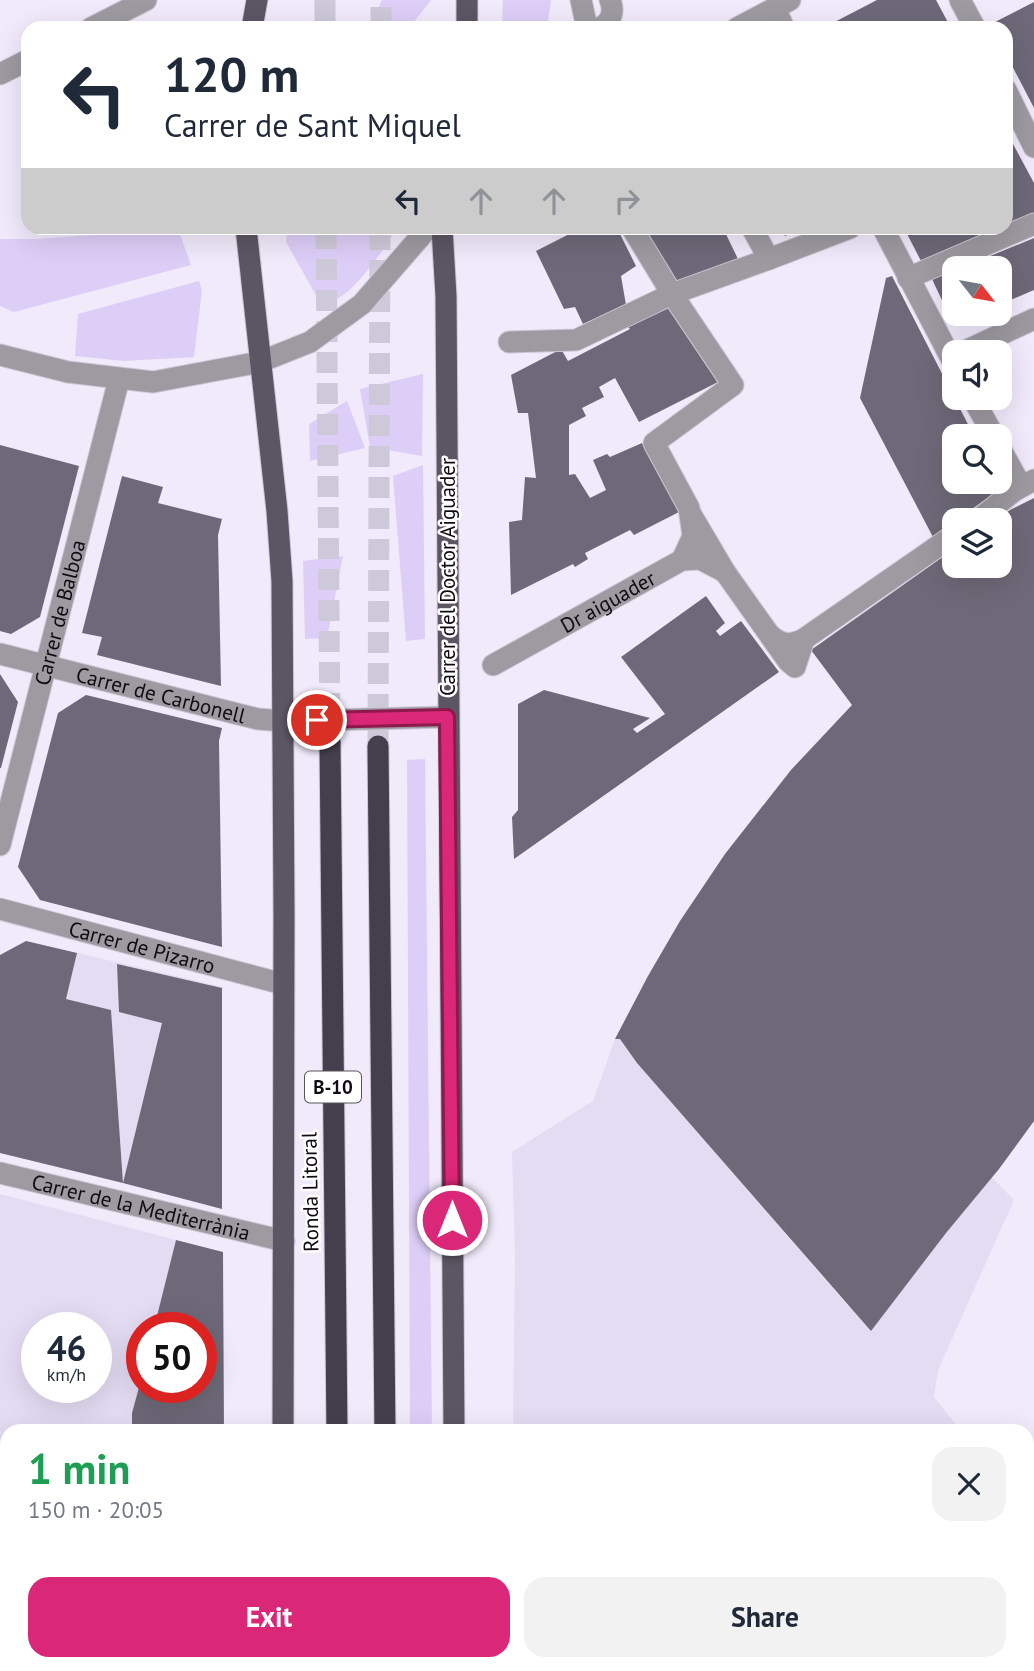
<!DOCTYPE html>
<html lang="en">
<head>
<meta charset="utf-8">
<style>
	:root { --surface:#fff; --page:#f2f2f3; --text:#1f2937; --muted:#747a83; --accent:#db2777 }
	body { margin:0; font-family:"PT Sans",sans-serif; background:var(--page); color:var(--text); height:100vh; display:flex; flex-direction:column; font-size:26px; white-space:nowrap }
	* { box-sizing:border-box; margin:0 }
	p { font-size:23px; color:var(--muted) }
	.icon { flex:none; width:38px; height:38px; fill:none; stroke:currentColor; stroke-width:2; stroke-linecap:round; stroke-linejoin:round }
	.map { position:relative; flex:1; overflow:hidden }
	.panel { position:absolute; left:0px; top:1424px; width:1034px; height:247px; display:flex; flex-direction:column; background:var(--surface); border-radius:21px 21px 0 0; box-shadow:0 7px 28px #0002 }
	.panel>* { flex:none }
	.guide { position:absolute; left:21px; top:21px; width:992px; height:214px; border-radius:21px; box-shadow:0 7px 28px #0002; background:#fff; color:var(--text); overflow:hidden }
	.needle { width:46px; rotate:121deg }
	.buttons { position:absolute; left:942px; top:256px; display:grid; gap:14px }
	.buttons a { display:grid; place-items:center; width:70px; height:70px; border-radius:14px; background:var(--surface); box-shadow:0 7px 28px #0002; font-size:35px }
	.speed { position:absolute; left:21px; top:1312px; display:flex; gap:14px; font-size:35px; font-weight:700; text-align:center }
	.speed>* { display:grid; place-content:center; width:91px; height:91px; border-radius:50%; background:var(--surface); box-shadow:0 7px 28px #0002; line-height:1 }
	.speed small { font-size:18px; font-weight:400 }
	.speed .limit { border:10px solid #d22; background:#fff; color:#111 }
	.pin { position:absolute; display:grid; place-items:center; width:60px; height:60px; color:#fff; margin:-30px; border:4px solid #fff; border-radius:50%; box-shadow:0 2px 7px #0007 }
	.me { position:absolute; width:77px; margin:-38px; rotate:0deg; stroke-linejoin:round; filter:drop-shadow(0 0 5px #0008) }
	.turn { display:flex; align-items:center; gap:24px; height:147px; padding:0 28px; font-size:32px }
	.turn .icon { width:91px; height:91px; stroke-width:2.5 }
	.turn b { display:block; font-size:49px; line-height:60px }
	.lanes { display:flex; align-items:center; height:66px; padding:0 28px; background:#0003; justify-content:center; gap:35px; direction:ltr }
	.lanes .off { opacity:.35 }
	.round { display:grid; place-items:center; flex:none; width:74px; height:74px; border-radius:21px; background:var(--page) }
	.headline { display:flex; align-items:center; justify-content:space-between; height:119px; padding:0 28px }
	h1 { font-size:42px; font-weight:700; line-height:52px; color:#1e9e55 }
	.action { display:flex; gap:14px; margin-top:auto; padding:14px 28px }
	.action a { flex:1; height:80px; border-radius:21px; background:var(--accent); color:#fff; font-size:28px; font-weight:700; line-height:80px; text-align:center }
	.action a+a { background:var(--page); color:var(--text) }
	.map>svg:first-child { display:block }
	.built { fill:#e4dcf3; fill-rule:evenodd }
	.green { fill:#ddcef7 }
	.building { fill:#6e6978 }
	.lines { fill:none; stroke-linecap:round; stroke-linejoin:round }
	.highway-tunnel { stroke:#cec9d8; stroke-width:21; stroke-dasharray:21 10; stroke-linecap:butt }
	.minor-casing { stroke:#ccc6d6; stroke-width:23 }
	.major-casing { stroke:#ccc6d6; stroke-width:23 }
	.highway-casing { stroke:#ccc6d6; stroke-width:23 }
	.minor { stroke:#9d9aa1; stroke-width:21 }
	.major { stroke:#5b5663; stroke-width:21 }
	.highway { stroke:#443f4d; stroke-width:21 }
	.route-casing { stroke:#8e194d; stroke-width:18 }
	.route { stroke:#db2777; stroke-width:12 }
	.labels { text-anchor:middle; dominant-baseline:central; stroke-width:5; stroke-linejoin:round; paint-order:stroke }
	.shield { fill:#fff; stroke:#565559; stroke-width:2 }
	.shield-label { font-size:19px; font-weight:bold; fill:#0e0c12 }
	.street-label { font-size:21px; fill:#0e0c12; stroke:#fff }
</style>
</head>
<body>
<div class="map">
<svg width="1034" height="1671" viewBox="0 0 1034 1671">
	<rect width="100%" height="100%" fill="#f0eafb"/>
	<!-- built -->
	<g class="built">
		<polygon points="852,705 637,1063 848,1306 887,1255 974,1159 1014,1200 938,1370 934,1397 961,1431 513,1431 515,1257 512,1152 593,1101 615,1039 648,976 680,921 725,854 791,770"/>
		<polygon points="26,941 223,987 171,1195 123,1183 111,1010 0,982 0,955"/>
		<path d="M0,1194L176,1240L154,1328H142V1377L132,1413V1431L7,1432V1560L0,1559ZM37,1328H96V1388H37Z"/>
		<polygon points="0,1636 7,1638 7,1664 110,1664 136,1671 0,1671"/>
		<polygon points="512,1664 861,1664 858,1671 512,1671"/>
	</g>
	<!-- green -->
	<g class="green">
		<polygon points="382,0 431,0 409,28 370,28"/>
		<polygon points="503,0 551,0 547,28 502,28"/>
		<path d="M287,228H397C384,249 359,287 337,299C332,302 327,304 322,306L286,242Z"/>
		<polygon points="178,229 191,265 14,312 0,306 0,239 37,239"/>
		<polygon points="199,281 202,290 194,357 124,361 75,356 78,314"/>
		<polygon points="423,374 422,456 370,447 360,389"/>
		<polygon points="347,401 365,448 310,461 309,424"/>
		<polygon points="423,465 425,639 406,641 393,476"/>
		<polygon points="343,556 327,638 305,639 303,561"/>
		<polygon points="425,759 432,1431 410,1432 407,760"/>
		<polygon points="1027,1600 1034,1606 1034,1671 985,1671 989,1664 1027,1664"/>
	</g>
	<!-- building -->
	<g class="building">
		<polygon points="877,0 936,0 951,28 823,28"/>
		<polygon points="1034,2 1034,108 1006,54 1006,28 993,28 991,24"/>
		<polygon points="1006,131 1034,183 1034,213 1006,225"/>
		<polygon points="581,228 617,228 636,266 621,276 626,305 583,324 575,307 564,309 536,251"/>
		<polygon points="644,228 723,228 738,259 677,289"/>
		<polygon points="780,228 803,228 785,236"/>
		<polygon points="904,228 1001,228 921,261"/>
		<polygon points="1034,238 1034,290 999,305 999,268 961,268"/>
		<polygon points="954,271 954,313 982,313 954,326 932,279"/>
		<polygon points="892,276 974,436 954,436 954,481 998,481 1001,488 957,520 954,520 954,522 933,537 860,398 886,278"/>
		<polygon points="676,305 718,382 639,422 615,378 599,387 604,397 582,408 586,416 569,425 569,475 575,474 590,498 606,490 593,460 607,454 610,457 642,443 679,512 634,535 630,530 585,553 588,559 575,567 573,564 511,595 509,522 522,520 525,477 536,478 528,413 518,413 511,375 561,349 568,361 630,329 627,326"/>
		<polygon points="0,445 79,466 40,617 11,634 0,631"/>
		<polygon points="122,476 163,487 158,503 222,519 218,535 221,686 97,655 102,637 82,633"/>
		<polygon points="1034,498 1034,1121 999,1169 946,1233 871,1331 637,1063 620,1039 615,1039 648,976 680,921 725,854 791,770 852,705 811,650 954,549 954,565 999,565 999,520 996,520 1010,510"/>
		<polygon points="706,596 725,623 716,631 720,636 741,621 779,672 514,859 512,817 518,810 518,704 544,690 650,718 633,729 637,733 665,714 621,657"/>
		<polygon points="0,674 18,702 1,768 0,768"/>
		<polygon points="86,695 222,728 219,741 222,947 40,900 18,867 58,713"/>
		<polygon points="26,941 77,953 66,999 111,1010 123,1183 0,1153 0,955"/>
		<polygon points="117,964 222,988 222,1209 123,1183 162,1023 119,1012"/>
		<polygon points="176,1240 223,1252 224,1432 132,1432 132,1413 141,1380 142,1388 201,1388 201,1328 154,1328"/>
		<polygon points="0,1487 7,1489 7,1560 0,1559"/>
		<polygon points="1034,1575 1034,1606 1027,1600 1027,1584"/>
		<polygon points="1034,1665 1034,1671 1017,1671 1026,1667"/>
	</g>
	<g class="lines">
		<!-- highway-tunnel -->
		<g class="highway-tunnel">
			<polyline points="325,0 325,28"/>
			<polyline points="381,28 381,0"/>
			<polyline points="326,228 330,742"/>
			<polyline points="378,746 380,228"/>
		</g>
		<defs>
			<g id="minor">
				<polyline points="581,0 587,28"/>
				<polyline points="960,0 975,28"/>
				<polyline points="775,8 784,28"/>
				<polyline points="91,28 146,0"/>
				<path d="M599,28C611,23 615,12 610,0"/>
				<polyline points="737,28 790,0"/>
				<polyline points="0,74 28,60"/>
				<polyline points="1006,90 1034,147"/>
				<polyline points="632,228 672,294 733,385 654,443 689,508 693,536 682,560"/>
				<polyline points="752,228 769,259"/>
				<polyline points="883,228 954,364"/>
				<polyline points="908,278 1034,224"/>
				<polyline points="509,342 576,340 672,294 769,259 850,228"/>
				<polyline points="963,352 1034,319"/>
				<polyline points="0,355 68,372 153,382 260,362 310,342 362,304 428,228"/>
				<polyline points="972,397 994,436"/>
				<polyline points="999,446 1021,486"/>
				<polyline points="692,516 725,572 788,661 795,667 804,639"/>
				<polyline points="978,520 1014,491 1034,480"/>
				<path d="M770,635C782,645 790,646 804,639L954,535"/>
				<path id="s1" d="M0,654L258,719L283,721L448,717"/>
				<path id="s2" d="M493,665L682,560L700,559L725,572"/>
				<path id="s3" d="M0,845L119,379"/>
				<path id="s4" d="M0,909L283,984"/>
				<path id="s5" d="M0,1173L284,1241"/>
				<polyline points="1027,1480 1034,1471"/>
				<polyline points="1027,1540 1034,1532"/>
				<polyline points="0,1623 7,1625"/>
				<polyline points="162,1664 188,1671"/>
				<polyline points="844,1671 847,1664"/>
				<polyline points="904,1671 907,1664"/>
				<polyline points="950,1671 953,1664"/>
			</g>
			<g id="major">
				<polyline points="252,28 257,0"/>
				<polyline points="467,28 467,0"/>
				<polyline points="246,228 277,511 282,581 284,914 283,1432"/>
				<polyline points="442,228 446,296 454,1432"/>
				<polyline points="455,1664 455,1671"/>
				<polyline points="283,1671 283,1664"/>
			</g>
			<g id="highway">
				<polyline points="330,742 337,1432"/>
				<polyline points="378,746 385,1432"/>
				<polyline points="339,1664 339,1671"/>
				<polyline points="387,1671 387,1664"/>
			</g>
		</defs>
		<!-- minor casing -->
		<use href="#minor" class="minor-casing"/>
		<!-- major casing -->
		<use href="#major" class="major-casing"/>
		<!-- highway casing -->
		<use href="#highway" class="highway-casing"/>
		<!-- minor -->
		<use href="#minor" class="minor"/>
		<!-- major -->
		<use href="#major" class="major"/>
		<!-- highway -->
		<use href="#highway" class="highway"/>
	</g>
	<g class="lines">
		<defs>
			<polyline id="route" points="317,720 447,717 452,1220"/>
		</defs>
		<!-- route casing -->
		<use href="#route" class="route-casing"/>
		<!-- route -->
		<use href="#route" class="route"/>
	</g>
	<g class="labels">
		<!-- shield labels -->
		<rect class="shield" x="305" y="1071.5" width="56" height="31" rx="5"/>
		<g class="shield-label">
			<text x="333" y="1087">B-10</text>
		</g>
		<!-- street labels -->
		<g class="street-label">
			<text transform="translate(447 577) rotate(-90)">Carrer del Doctor Aiguader</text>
			<text stroke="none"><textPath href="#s2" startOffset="131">Dr aiguader</textPath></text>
			<text stroke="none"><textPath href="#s3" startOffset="240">Carrer de Balboa</textPath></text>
			<text stroke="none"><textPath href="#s1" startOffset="166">Carrer de Carbonell</textPath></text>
			<text stroke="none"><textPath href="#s4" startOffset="147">Carrer de Pizarro</textPath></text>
			<text transform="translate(310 1192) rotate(-91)">Ronda Litoral</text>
			<text stroke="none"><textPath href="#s5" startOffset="145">Carrer de la Mediterrània</textPath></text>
		</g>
	</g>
</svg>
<div class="buttons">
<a><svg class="needle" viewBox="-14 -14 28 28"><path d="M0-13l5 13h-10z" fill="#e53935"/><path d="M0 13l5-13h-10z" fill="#747a83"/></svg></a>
<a><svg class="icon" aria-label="sound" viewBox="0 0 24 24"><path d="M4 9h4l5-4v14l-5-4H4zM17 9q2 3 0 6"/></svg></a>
<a><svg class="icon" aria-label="search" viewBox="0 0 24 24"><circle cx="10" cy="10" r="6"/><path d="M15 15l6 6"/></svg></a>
<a><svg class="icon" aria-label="layers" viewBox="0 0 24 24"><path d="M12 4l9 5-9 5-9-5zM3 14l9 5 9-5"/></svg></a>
</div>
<div class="speed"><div>46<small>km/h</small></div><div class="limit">50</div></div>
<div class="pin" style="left:317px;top:720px;background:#d93025"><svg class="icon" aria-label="arrive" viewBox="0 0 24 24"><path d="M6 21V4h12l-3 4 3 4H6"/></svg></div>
<svg class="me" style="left:452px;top:1220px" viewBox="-20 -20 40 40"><circle r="17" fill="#db2777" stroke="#fff" stroke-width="3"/><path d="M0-11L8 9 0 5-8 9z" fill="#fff"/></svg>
<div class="guide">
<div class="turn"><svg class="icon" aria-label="left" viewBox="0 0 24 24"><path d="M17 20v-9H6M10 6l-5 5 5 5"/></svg><div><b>120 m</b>Carrer de Sant Miquel</div></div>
<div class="lanes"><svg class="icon" aria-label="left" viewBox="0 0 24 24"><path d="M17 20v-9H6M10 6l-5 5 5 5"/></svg><svg class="icon off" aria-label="ahead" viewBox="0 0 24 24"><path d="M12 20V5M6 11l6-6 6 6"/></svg><svg class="icon off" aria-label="ahead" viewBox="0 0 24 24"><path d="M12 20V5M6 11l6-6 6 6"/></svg><svg class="icon off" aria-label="right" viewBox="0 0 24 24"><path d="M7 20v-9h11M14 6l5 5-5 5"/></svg></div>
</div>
<section class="panel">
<div class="headline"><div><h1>1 min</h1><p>150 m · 20:05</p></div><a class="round"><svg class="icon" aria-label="close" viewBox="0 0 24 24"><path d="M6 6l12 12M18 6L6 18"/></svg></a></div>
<div class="action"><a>Exit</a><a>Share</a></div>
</section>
</div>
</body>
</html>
